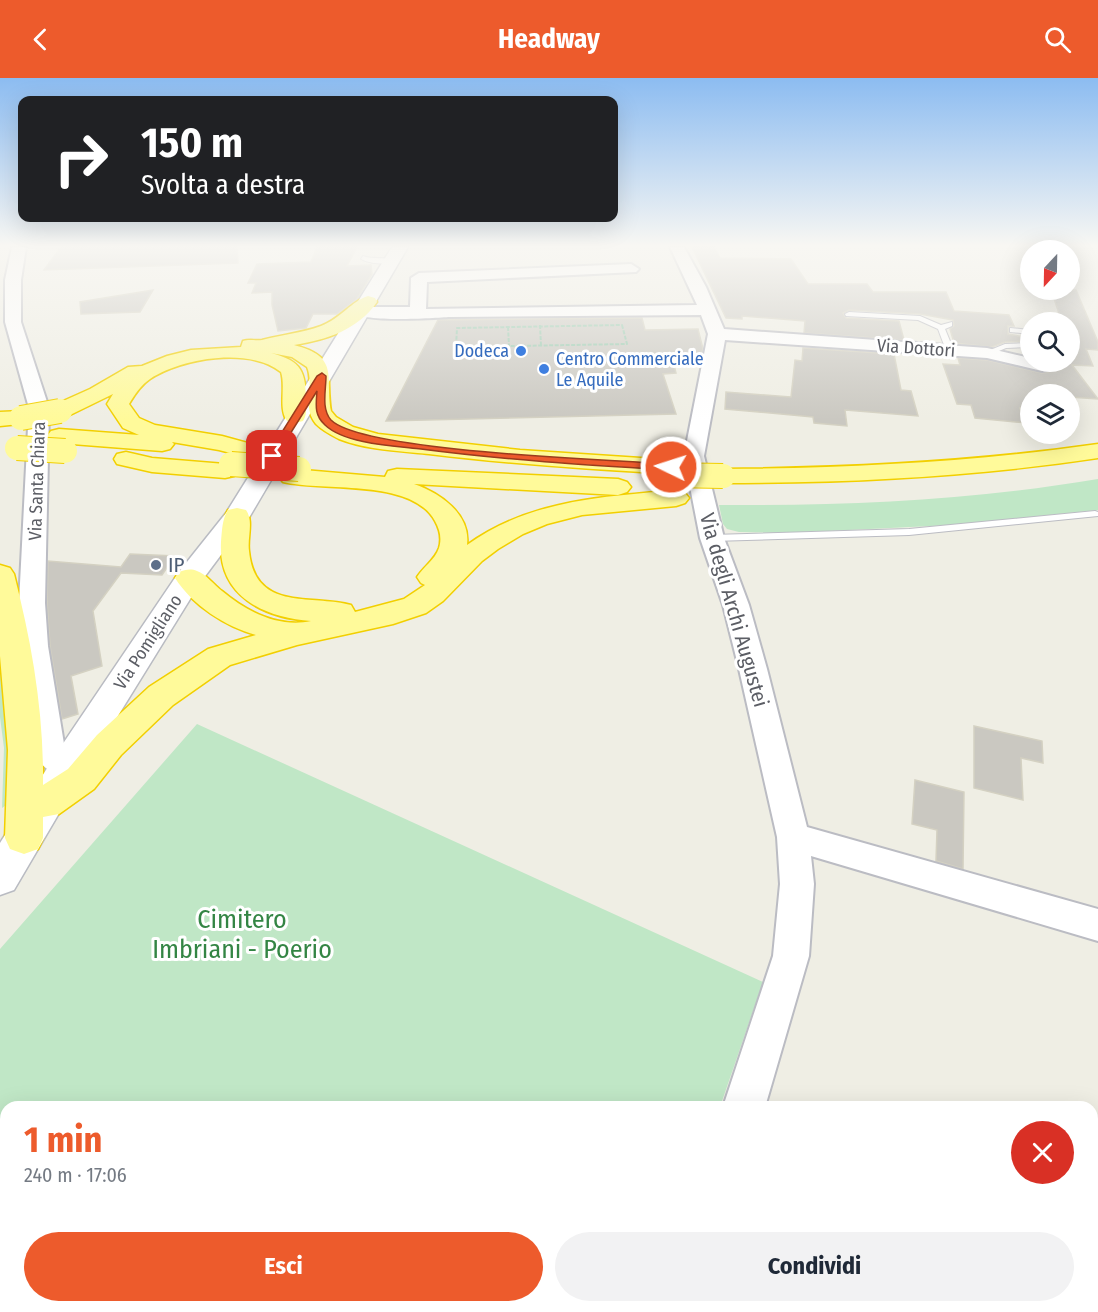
<!DOCTYPE html>
<html lang="it">
<head>
<meta charset="utf-8">
<style>
	:root { --surface:#fff; --page:#f2f2f3; --text:#1f2937; --muted:#747a83; --accent:#ed5b2c }
	body { margin:0; font-family:"Fira Sans Condensed",sans-serif; background:var(--page); color:var(--text); height:100vh; display:flex; flex-direction:column; font-size:22px; white-space:nowrap }
	* { box-sizing:border-box; margin:0 }
	p { font-size:20px; color:var(--muted) }
	.icon { flex:none; width:33px; height:33px; fill:none; stroke:currentColor; stroke-width:2; stroke-linecap:round; stroke-linejoin:round }
	.map { position:relative; flex:1; overflow:hidden }
	.panel { position:absolute; left:0px; top:1023px; width:1098px; height:212px; display:flex; flex-direction:column; background:var(--surface); border-radius:18px 18px 0 0; box-shadow:0 6px 24px #0002 }
	.panel>* { flex:none }
	.guide { position:absolute; left:18px; top:18px; width:600px; height:126px; border-radius:12px; box-shadow:0 6px 24px #0002; background:#202124; color:#fff; overflow:hidden }
	.needle { width:39px; rotate:202deg }
	.tools { position:absolute; left:1020px; top:162px; display:grid; gap:12px }
	.tools a { display:grid; place-items:center; width:60px; height:60px; border-radius:50%; background:var(--surface); box-shadow:0 6px 24px #0002; font-size:30px }
	.pin { position:absolute; display:grid; place-items:center; width:51px; height:51px; color:#fff; margin:-26px; border-radius:12px; box-shadow:0 3px 9px #0006 }
	.me { position:absolute; width:66px; margin:-33px; rotate:274deg; stroke-linejoin:round; filter:drop-shadow(0 0 4px #0008) }
	.turn { display:flex; align-items:center; gap:21px; height:126px; padding:0 24px; font-size:27px }
	.turn .icon { width:78px; height:78px; stroke-width:2.5 }
	.turn b { display:block; font-size:42px; line-height:51px }
	.round { display:grid; place-items:center; flex:none; width:63px; height:63px; border-radius:32px; background:var(--page) }
	.headline { display:flex; align-items:center; justify-content:space-between; height:102px; padding:0 24px }
	h1 { font-size:36px; font-weight:700; line-height:45px; color:var(--accent) }
	.action { display:flex; gap:12px; margin-top:auto; padding:12px 24px }
	.action a { flex:1; height:69px; border-radius:36px; background:var(--accent); color:#fff; font-size:24px; font-weight:700; line-height:69px; text-align:center }
	.action a+a { background:var(--page); color:var(--text) }
	header { display:flex; justify-content:space-between; align-items:center; height:78px; padding:0 24px; background:var(--accent); color:#fff; font-size:27px; font-weight:700 }
	.map>svg:first-child { display:block }
	.green { fill:#c0e7c6 }
	.building { fill:#cac8c1; stroke:#d4d1c2; stroke-width:1.5 }
	.lines { fill:none; stroke-linecap:round; stroke-linejoin:round }
	.service-casing { stroke:#bbbcc3; stroke-width:2 }
	.minor-casing { stroke:#bbbcc3; stroke-width:4 }
	.secondary-casing { stroke:#b9bbc2; stroke-width:3 }
	.trunk-casing { stroke:#f2cf00; stroke-width:3 }
	.path { stroke:#98c8ae; stroke-width:2; stroke-dasharray:4 1.5; stroke-linecap:butt }
	.service { fill:#fff; fill-rule:evenodd }
	.minor { fill:#fff; fill-rule:evenodd }
	.secondary { fill:#fff; fill-rule:evenodd }
	.trunk { fill:#fffa9a; fill-rule:evenodd }
	.trunk-bridge-casing { stroke:#f2cf00; stroke-width:26; stroke-linecap:butt }
	.trunk-bridge { stroke:#fffa9a; stroke-width:24 }
	.route { fill:#ed5b2c; stroke:#9a3b1d; stroke-width:1.5 }
	.shop-dot { fill:#3f7fe0; stroke:#fff; stroke-width:2 }
	.service-dot { fill:#5c6f8a; stroke:#fff; stroke-width:2 }
	.labels { text-anchor:middle; dominant-baseline:central; stroke-width:6; stroke-linejoin:round; paint-order:stroke }
	.far-street-label { font-size:18px; fill:#5c5e65; stroke:#fff }
	.far-shop-label { font-size:18px; fill:#366cbe; stroke:#fff; text-anchor:end }
	.service-label { font-size:21px; fill:#4e5e75; stroke:#fff; text-anchor:start }
	.street-label { font-size:21px; fill:#5c5e65; stroke:#fff }
	.near-park-label { font-size:26px; fill:#338544; stroke:#fff }
</style>
</head>
<body>
<header><svg class="icon" aria-label="back" viewBox="0 0 24 24"><path d="M15 5l-7 7 7 7"/></svg>Headway<svg class="icon" aria-label="search" viewBox="0 0 24 24"><circle cx="10" cy="10" r="6"/><path d="M15 15l6 6"/></svg></header>
<div class="map">
<svg width="1098" height="1234" viewBox="0 0 1098 1234">
	<rect width="100%" height="100%" fill="#efeee4"/>
	<!-- green -->
	<g class="green">
		<path d="M1098,401V432L952,447L787,455L739,454L727,451L723,446L719,427C846,428 973,422 1098,401Z"/>
		<polygon points="0,581 12,678 9,725 2,730 4,670 0,639"/>
		<polygon points="197,646 763,904 720,1029 6,1029 6,1228 651,1229 649,1234 0,1234 0,871"/>
	</g>
	<!-- building -->
	<g class="building">
		<polygon points="61,169 237,169 238,185 44,192"/>
		<polygon points="317,169 357,169 347,188 371,187 372,196 357,221 337,236 313,236 306,250 278,253 272,227 272,214 252,215 256,205 248,205 257,186 311,184"/>
		<polygon points="692,169 714,169 720,180 791,181 808,206 867,206 873,214 946,214 954,233 1009,237 1014,248 1008,248 1008,256 1030,260 1030,263 1005,264 992,269 954,265 950,251 954,248 953,242 920,236 849,232 843,235 846,240 899,243 904,262 804,255 805,243 742,238 742,241 726,240"/>
		<polygon points="153,212 140,234 81,236 80,224"/>
		<polygon points="1051,212 1076,212 1098,264 1098,272 1086,271 1093,288 1072,287 1098,321 1070,319 1070,316 1030,316 1030,331 1020,330 1026,345 975,340 971,327 957,326 943,286 960,287 958,280 987,282 1042,295 1048,294 1053,289 1050,284 1070,284 1070,244 1062,244"/>
		<polygon points="642,240 645,252 698,251 703,271 700,283 674,287 676,295 663,296 676,336 386,343 438,242"/>
		<polygon points="803,270 894,276 901,312 911,313 918,338 845,332 847,348 814,345 813,339 725,331 726,314 791,319 795,282 802,283"/>
		<polygon points="130,476 175,478 162,497 121,495 93,533 102,588 71,598 78,636 62,641 50,568 47,525 48,483 121,489"/>
		<polygon points="974,648 1042,663 1043,685 1021,680 1023,722 974,710"/>
		<polygon points="915,702 964,714 963,791 936,783 937,752 912,746"/>
	</g>
	<g class="lines">
		<defs>
			<g id="service">
				<path d="M363,178C373,182 386,178 394,183C385,187 370,186 361,181Z"/>
				<polygon points="849,234 920,238 941,247 952,244 952,248 945,251 954,273 947,275 938,251 918,242 846,238 845,236"/>
				<polygon points="1010,250 1030,252 1030,256 1010,254"/>
				<polygon points="1030,265 1030,269 1006,270 987,278 983,275 1005,266"/>
				<polygon points="1095,433 1098,434 1098,438 909,457 712,463 706,460 712,457 909,451"/>
			</g>
			<g id="minor">
				<path d="M12,169H26L21,202V244L49,330L45,525L48,568L65,672L80,677L84,686L80,695C62,700 45,695 36,678L22,568L19,525L29,330L5,244V202Z"/>
				<path d="M670,169H684L706,209L724,251L987,270L1030,280V284H1048L1051,288L1048,292L1042,293L987,280L725,262L704,378L724,460L749,527L767,591L807,749L1098,831V863L811,778L814,806L809,878L765,1029H723L773,878L780,806L777,759L739,591L723,527L700,460L684,378L708,256L701,237L450,239C433,240 363,245 354,234L362,229H410L411,200L419,195L631,186L639,191L636,194L427,204L426,231L697,227Z"/>
				<polygon points="656,1228 704,1228 702,1234 654,1234"/>
			</g>
			<polygon id="secondary" points="392,169 408,169 250,438 200,505 82,696 14,812 0,817 0,765 56,676 179,494 226,435"/>
			<g id="trunk">
				<path d="M368,218L375,220L377,224C358,252 326,262 294,267C340,279 325,297 331,333L336,339L353,349L378,356L520,372L671,382L680,384L683,389L680,394L671,396C590,391 510,386 429,376C399,373 367,372 339,361C331,357 322,352 316,346C301,328 315,308 307,289L292,279L271,275C302,283 306,294 306,324C306,331 307,337 303,343L295,345L287,343C278,330 286,309 281,294C249,269 182,280 150,301C141,307 135,316 129,326L139,340L155,347L222,358L259,368L262,373L259,378L250,380L219,372L172,364L174,366L170,371L162,373L59,365L51,363L47,358L51,353L59,351L139,357L123,350L107,326L113,316L68,338L60,340L52,338L49,333L52,328L90,311L128,289L142,288L167,278L191,272L241,269L243,263C249,261 256,263 262,262C280,257 302,255 321,248C340,241 353,222 368,218Z"/>
				<polygon points="21,333 29,335 32,340 29,345 0,348 0,334"/>
				<path d="M1098,366V380C973,399 849,405 723,405L714,403L711,398L714,393L723,391C849,390 973,384 1098,366Z"/>
				<polygon points="126,374 152,380 225,386 234,388 237,393 234,398 225,400 152,394 117,386 114,381 117,376"/>
				<path d="M292,391L385,399L388,393L397,391L618,401L627,404L631,409L627,414L618,417L414,406C440,415 471,436 467,467C529,422 602,419 676,412L685,415L689,420L685,425L676,428L582,437L547,446L523,456L498,471L482,483L443,523L426,535L393,546L297,567L230,587L173,627L121,677L94,711L59,736L43,739V760L38,771L24,776L10,771L5,760L8,672L0,578V487L10,490L14,496C32,565 44,636 43,707L68,691L97,657L149,609L208,571L256,557C226,549 192,527 175,500L179,494C185,492 190,490 197,493C206,496 214,507 222,513C247,534 279,550 311,543C264,540 218,518 221,464C222,453 222,441 228,432L237,430L246,432C254,443 247,460 249,473C255,534 310,516 351,527L355,534L404,521L425,507L421,505L417,499C423,489 435,482 439,470C442,460 440,452 435,443C412,400 323,414 283,404L279,399L283,394Z"/>
			</g>
		</defs>
		<!-- service casing -->
		<use href="#service" class="service-casing"/>
		<!-- minor casing -->
		<use href="#minor" class="minor-casing"/>
		<!-- secondary casing -->
		<use href="#secondary" class="secondary-casing"/>
		<!-- trunk casing -->
		<use href="#trunk" class="trunk-casing"/>
		<!-- path -->
		<g class="path">
			<polyline points="540,247 541,268"/>
			<polygon points="622,247 627,266 456,269 457,250"/>
			<polyline points="508,249 509,268"/>
		</g>
		<!-- service -->
		<use href="#service" class="service"/>
		<!-- minor -->
		<use href="#minor" class="minor"/>
		<!-- secondary -->
		<use href="#secondary" class="secondary"/>
		<!-- trunk -->
		<use href="#trunk" class="trunk"/>
		<defs>
			<g id="trunk-bridge">
				<polyline points="21,340 60,333"/>
				<polyline points="17,370 65,373"/>
				<polyline points="231,386 299,391"/>
				<polyline points="668,397 723,398"/>
			</g>
		</defs>
		<!-- trunk-bridge casing -->
		<use href="#trunk-bridge" class="trunk-bridge-casing"/>
		<!-- trunk-bridge -->
		<use href="#trunk-bridge" class="trunk-bridge"/>
	</g>
	<!-- sky -->
	<linearGradient id="sky" x2="0" y2="1"><stop stop-color="#8cbcf1"/><stop offset="0.49" stop-color="#f8f7f3"/><stop offset="1" stop-color="#f8f7f3" stop-opacity="0"/></linearGradient>
	<rect width="1098" height="342" fill="url(#sky)"/>
	<!-- route -->
	<path class="route" d="M322,295L326,298C326,312 321,331 331,342C363,374 615,382 671,386L676,389L671,392C588,387 504,382 421,371C394,368 345,366 325,347C314,337 316,327 317,313L275,380H268L267,378L317,298Z"/>
	<!-- markers -->
	<g class="shop-dot">
		<circle cx="521" cy="273" r="6"/>
		<circle cx="544" cy="291" r="6"/>
	</g>
	<circle class="service-dot" cx="156" cy="487" r="6"/>
	<g class="labels">
		<!-- far-street labels -->
		<g class="far-street-label">
			<text transform="translate(916 270) rotate(4)">Via Dottori</text>
			<text transform="translate(37 403) rotate(-88)">Via Santa Chiara</text>
			<text transform="translate(148 564) rotate(-57)">Via Pomigliano</text>
		</g>
		<!-- far-shop labels -->
		<g class="far-shop-label">
			<text x="509" y="273">Dodeca</text>
			<text x="556" y="281" text-anchor="start">Centro Commerciale<tspan x="556" dy="21">Le Aquile</tspan></text>
		</g>
		<!-- service labels -->
		<g class="service-label">
			<text x="168" y="487">IP</text>
		</g>
		<!-- street labels -->
		<g class="street-label">
			<text transform="translate(734 532) rotate(74)">Via degli Archi Augustei</text>
		</g>
		<!-- near-park labels -->
		<g class="near-park-label">
			<text x="242" y="841">Cimitero<tspan x="242" dy="30">Imbriani - Poerio</tspan></text>
		</g>
	</g>
</svg>
<div class="tools">
<a><svg class="needle" viewBox="-14 -14 28 28"><path d="M0-13l5 13h-10z" fill="#e53935"/><path d="M0 13l5-13h-10z" fill="#747a83"/></svg></a>
<a><svg class="icon" aria-label="search" viewBox="0 0 24 24"><circle cx="10" cy="10" r="6"/><path d="M15 15l6 6"/></svg></a>
<a><svg class="icon" aria-label="layers" viewBox="0 0 24 24"><path d="M12 4l9 5-9 5-9-5zM3 14l9 5 9-5"/></svg></a>
</div>
<div class="pin" style="left:272px;top:378px;background:#d93025"><svg class="icon" aria-label="arrive" viewBox="0 0 24 24"><path d="M6 21V4h12l-3 4 3 4H6"/></svg></div>
<svg class="me" style="left:671px;top:389px" viewBox="-20 -20 40 40"><circle r="17" fill="#ed5b2c" stroke="#fff" stroke-width="3"/><path d="M0-11L8 9 0 5-8 9z" fill="#fff"/></svg>
<div class="guide">
<div class="turn"><svg class="icon" aria-label="right" viewBox="0 0 24 24"><path d="M7 20v-9h11M14 6l5 5-5 5"/></svg><div><b>150 m</b>Svolta a destra</div></div>
</div>
<section class="panel">
<div class="headline"><div><h1>1 min</h1><p>240 m · 17:06</p></div><a class="round" style="background:#d93025;color:#fff"><svg class="icon" aria-label="close" viewBox="0 0 24 24"><path d="M6 6l12 12M18 6L6 18"/></svg></a></div>
<div class="action"><a>Esci</a><a>Condividi</a></div>
</section>
</div>
</body>
</html>
